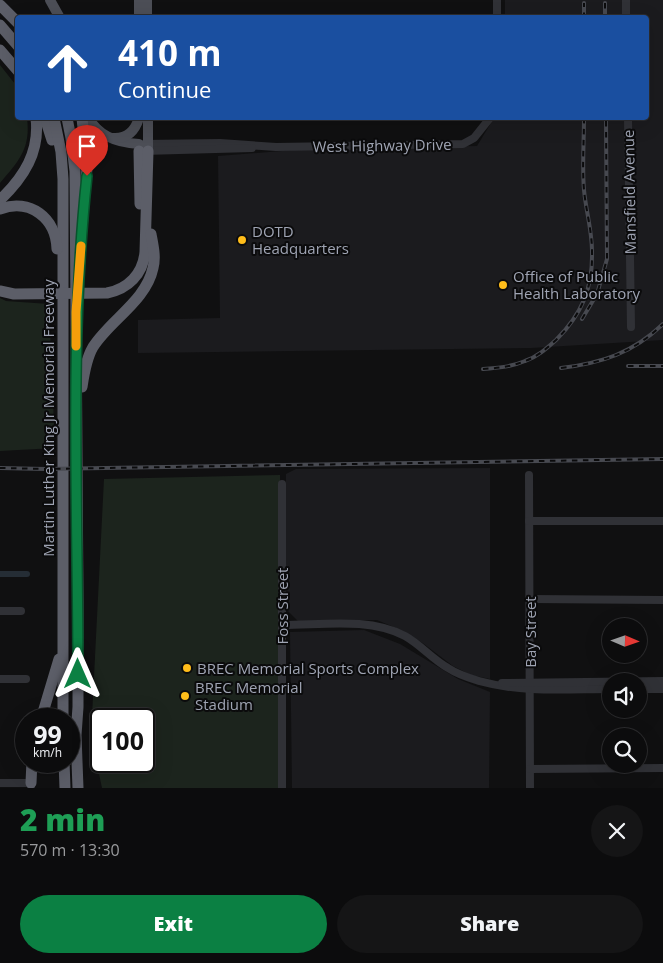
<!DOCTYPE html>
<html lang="en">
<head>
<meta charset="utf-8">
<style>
	:root { --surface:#0c0c0d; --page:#151516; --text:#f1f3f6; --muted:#9a9b9d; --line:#2c2c2e; --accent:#0b8043 }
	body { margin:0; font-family:"Open Sans",sans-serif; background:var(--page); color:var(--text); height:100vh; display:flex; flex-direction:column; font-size:19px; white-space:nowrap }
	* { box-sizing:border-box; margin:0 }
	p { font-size:16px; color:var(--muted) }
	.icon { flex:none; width:28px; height:28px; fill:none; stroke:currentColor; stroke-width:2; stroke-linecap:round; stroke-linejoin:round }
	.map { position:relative; height:788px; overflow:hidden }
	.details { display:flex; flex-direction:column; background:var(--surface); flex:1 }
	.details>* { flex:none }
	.guide { position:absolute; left:15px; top:15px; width:634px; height:105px; border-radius:5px; box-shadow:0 5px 20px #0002,0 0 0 1px var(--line); background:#1a4fa0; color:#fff; overflow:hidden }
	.needle { width:32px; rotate:92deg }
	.controls { position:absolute; left:602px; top:618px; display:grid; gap:10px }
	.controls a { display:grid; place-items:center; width:45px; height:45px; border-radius:50%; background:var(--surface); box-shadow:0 5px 20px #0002,0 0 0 1px var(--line); font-size:25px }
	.speed { position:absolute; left:15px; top:708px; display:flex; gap:10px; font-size:25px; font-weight:700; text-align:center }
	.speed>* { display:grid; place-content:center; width:65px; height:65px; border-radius:50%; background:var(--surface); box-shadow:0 5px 20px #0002,0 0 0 1px var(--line); line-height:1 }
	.speed small { font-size:12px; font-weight:400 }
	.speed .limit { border:2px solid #111; border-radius:8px; background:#fff; color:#111 }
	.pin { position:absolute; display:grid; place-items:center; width:42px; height:42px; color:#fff; margin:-51px -21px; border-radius:50% 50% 50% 0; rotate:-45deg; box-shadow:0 0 5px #0007 }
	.pin .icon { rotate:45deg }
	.me { position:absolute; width:55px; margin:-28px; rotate:0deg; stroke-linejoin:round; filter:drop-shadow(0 0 4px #0008) }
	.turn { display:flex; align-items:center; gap:18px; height:105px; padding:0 20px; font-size:22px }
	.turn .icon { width:65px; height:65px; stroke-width:2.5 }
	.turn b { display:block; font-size:35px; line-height:42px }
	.round { display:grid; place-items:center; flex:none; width:52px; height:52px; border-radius:26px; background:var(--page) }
	.summary { display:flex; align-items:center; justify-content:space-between; height:85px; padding:0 20px }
	h1 { font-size:30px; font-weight:800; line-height:38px; color:#1e9e55 }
	.primary-button { display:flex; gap:10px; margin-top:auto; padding:10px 20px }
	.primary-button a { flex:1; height:58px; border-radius:30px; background:var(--accent); color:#fff; font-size:20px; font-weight:800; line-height:58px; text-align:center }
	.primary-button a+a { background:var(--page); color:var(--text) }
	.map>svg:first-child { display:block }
	.built { fill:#1b1b1e }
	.green { fill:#1c241d; fill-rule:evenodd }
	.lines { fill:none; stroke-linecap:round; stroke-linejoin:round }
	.canal { stroke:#252d35; stroke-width:6 }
	.minor { stroke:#303136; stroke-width:8 }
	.major { stroke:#4c4e56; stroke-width:10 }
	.highway { stroke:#5c5e68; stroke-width:11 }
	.rail-casing { stroke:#474950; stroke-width:4 }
	.rail { stroke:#0b0b0c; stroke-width:2; stroke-dasharray:5.5; stroke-linecap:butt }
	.route-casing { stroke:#07532c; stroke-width:12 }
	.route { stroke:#0b8043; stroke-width:9 }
	.slow { stroke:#f59e0b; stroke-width:9 }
	.poi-dot { fill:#ffbd1a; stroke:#0b0b0c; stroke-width:2 }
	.labels { text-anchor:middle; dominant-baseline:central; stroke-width:4; stroke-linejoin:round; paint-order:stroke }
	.street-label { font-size:15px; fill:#9fa4b3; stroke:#0b0b0c }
	.poi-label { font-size:15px; fill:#9fa4b3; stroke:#0b0b0c; text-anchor:start }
</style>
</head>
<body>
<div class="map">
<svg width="663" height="788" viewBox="0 0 663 788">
	<rect width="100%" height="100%" fill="#101011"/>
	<!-- built -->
	<g class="built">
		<polygon points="505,0 663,0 663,340 531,348 138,353 138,320 220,318 218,156 294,150 477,146 494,118 646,118 646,18 505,17"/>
		<polygon points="490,468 490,679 471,675 453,666 424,644 403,631 377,620 298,621 288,611 286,608 286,474 296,469"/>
		<polygon points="364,630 400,644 458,679 490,692 489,788 292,788 290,632"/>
	</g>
	<!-- green -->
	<g class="green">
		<path d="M0,65L15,84L17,89L18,118H27C31,148 19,161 0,183Z"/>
		<polygon points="0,298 6,301 49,304 55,448 0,451"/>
		<path d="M280,475V788H102L91,736L104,479ZM101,719H144V761H101Z"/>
	</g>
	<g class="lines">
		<!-- canal -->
		<polyline class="canal" points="0,574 27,574"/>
		<!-- minor -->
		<g class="minor">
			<polyline points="497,0 497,18"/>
			<polyline points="626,0 626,18"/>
			<polyline points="628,118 631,327"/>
			<polyline points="143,144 220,143 276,147 463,144 474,138 490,118"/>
			<polyline points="143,151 252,148"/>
			<polyline points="529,475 530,788"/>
			<polyline points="529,521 663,521"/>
			<polyline points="530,599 663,600"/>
			<polyline points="0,611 21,611"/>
			<path d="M282,625C322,625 369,617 405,636C421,645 432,659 448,668C457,674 469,678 479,681C522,693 567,689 611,689"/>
			<polyline points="0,679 26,679"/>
			<polyline points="502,683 663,681"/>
			<polyline points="639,689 663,689"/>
			<polyline points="530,769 663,768"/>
			<polyline points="0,783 31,783 31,786"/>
			<polyline points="282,788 282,484"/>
		</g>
		<!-- major -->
		<g class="major">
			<polyline points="50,0 60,18"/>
			<polyline points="139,0 139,18"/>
			<polyline points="147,0 147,18"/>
			<path d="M89,118C99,137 118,143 139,144"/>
			<polyline points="148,118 148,151"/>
			<path d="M113,138C127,139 135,131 139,118"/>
		</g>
		<!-- highway -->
		<g class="highway">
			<polyline points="0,5 18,23"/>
			<polyline points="0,25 18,46"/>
			<polyline points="0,50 18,71"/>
			<polyline points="45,118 52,140"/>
			<polyline points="54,118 61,152 63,179 63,719"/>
			<polyline points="67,118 71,138 75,171 78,601 78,707 76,735 78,788"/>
			<polyline points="139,151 140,204"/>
			<path d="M0,200C24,177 40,152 36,118"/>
			<path d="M0,209C30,198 56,218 57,249"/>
			<polyline points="82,228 87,168 82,118"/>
			<path d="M0,291L14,294L107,293C128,289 143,274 145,252L148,151"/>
			<path d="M82,387C84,374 86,359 93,347C110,320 146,301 153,268C156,257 153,245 151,234"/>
			<polyline points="41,719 59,659"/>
			<polyline points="64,761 65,788"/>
			<polyline points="31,783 32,761"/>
		</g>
		<defs>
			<g id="rail">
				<polyline points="605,3 605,18"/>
				<polyline points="584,18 584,3"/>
				<polyline points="582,319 597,294 607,259 606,118"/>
				<polyline points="628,366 663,366"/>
				<path d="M561,368C602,363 633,353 663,324"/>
				<path d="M483,369C497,368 511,367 525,361C537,357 546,349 556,340C582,314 593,288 592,251C592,231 586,211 584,190C582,166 584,142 584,118"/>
				<polyline points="0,468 45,469 663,459"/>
			</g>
		</defs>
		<!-- rail casing -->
		<use href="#rail" class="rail-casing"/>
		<!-- rail -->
		<use href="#rail" class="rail"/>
	</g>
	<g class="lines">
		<defs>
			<path id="route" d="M78,674C78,508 69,341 87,176"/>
		</defs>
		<!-- route casing -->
		<use href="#route" class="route-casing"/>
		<!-- route -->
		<use href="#route" class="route"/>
		<!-- slow -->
		<polyline class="slow" points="76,346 76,312 81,246"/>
	</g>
	<!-- markers -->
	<g class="poi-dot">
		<circle cx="242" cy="240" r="5"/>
		<circle cx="503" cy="285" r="5"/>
		<circle cx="187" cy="668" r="5"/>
		<circle cx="185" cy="696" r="5"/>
	</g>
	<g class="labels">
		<!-- street labels -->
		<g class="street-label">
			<text transform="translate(382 145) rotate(-1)">West Highway Drive</text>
			<text transform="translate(629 192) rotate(-91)">Mansfield Avenue</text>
			<text transform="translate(48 418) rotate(-90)">Martin Luther King Jr Memorial Freeway</text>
			<text transform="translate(282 606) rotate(-90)">Foss Street</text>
			<text transform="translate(530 632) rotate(-90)">Bay Street</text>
		</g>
		<!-- poi labels -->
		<g class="poi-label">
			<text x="252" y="231">DOTD<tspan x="252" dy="17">Headquarters</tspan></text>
			<text x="513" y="276">Office of Public<tspan x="513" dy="17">Health Laboratory</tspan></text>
			<text x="197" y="668">BREC Memorial Sports Complex</text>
			<text x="195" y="687">BREC Memorial<tspan x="195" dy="17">Stadium</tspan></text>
		</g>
	</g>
</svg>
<div class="controls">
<a><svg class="needle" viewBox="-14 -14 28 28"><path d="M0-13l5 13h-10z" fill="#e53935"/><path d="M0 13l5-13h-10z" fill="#9a9b9d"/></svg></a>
<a><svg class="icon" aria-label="sound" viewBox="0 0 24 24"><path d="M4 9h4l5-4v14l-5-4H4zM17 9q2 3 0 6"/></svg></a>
<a><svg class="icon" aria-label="search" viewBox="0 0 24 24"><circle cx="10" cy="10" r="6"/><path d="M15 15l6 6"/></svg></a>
</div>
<div class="speed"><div>99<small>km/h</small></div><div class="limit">100</div></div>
<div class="pin" style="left:87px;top:176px;background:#d93025"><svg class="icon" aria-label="arrive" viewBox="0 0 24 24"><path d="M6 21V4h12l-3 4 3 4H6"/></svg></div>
<svg class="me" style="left:78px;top:674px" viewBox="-20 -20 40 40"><path d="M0-17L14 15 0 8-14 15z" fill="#0b8043" stroke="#fff" stroke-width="4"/></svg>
<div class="guide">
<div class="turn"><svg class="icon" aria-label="ahead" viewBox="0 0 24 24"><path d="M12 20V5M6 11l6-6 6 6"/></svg><div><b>410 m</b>Continue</div></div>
</div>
</div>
<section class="details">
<div class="summary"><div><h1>2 min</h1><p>570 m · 13:30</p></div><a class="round"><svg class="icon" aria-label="close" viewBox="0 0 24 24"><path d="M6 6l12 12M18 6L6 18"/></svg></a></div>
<div class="primary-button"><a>Exit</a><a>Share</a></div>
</section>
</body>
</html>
